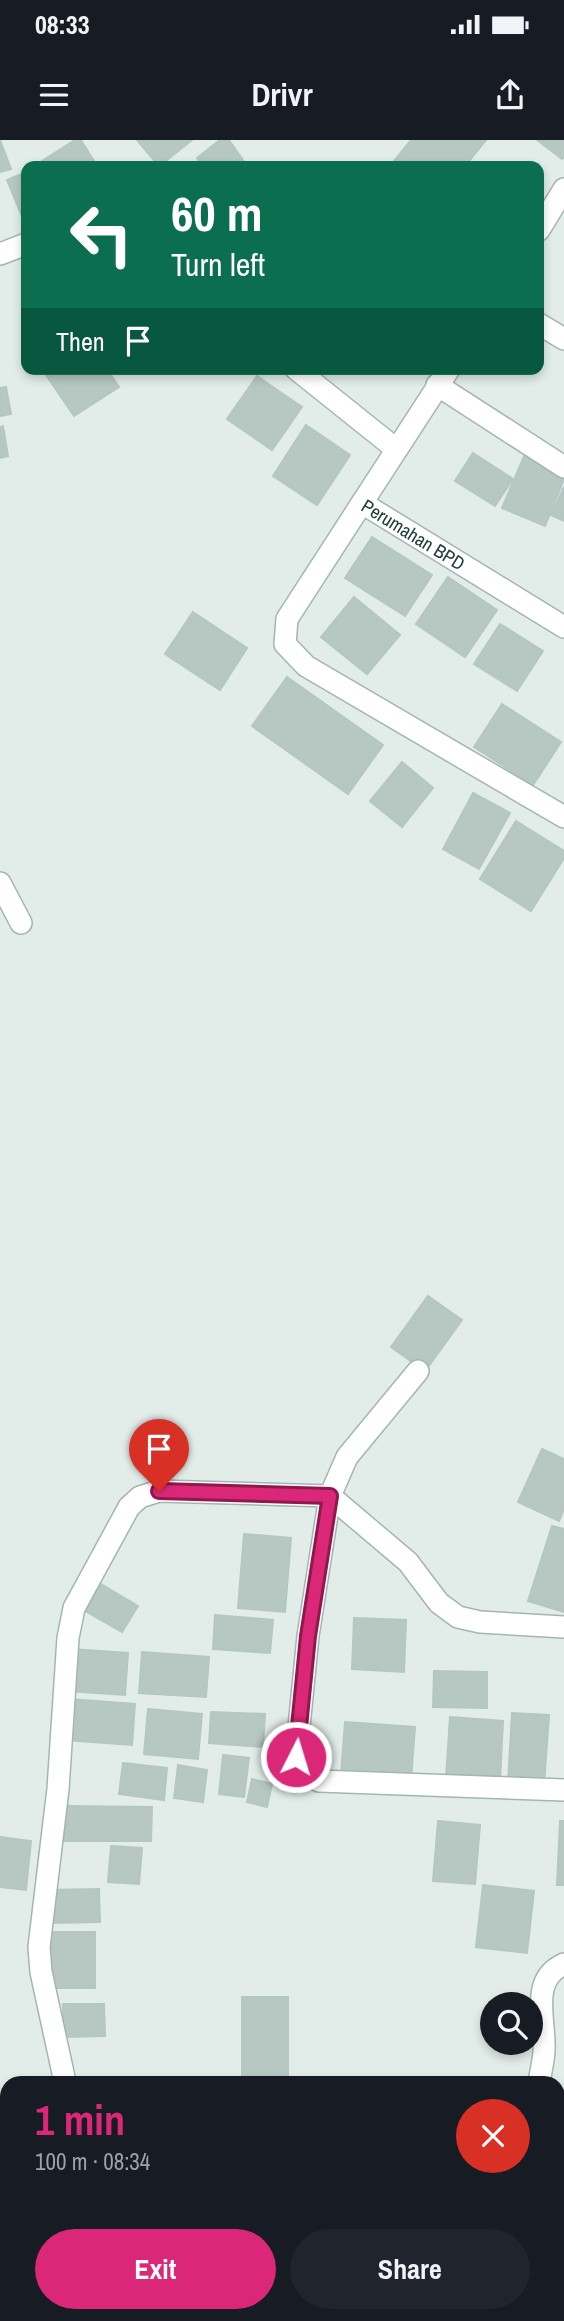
<!DOCTYPE html>
<html lang="en">
<head>
<meta charset="utf-8">
<style>
	:root { --surface:#171b24; --page:#20242c; --text:#f1f3f6; --muted:#9ea1a6; --accent:#db2777 }
	body { margin:0; font-family:"Archivo Narrow",sans-serif; background:var(--page); color:var(--text); height:100vh; display:flex; flex-direction:column; font-size:26px; white-space:nowrap }
	* { box-sizing:border-box; margin:0 }
	p { font-size:23px; color:var(--muted) }
	.icon { flex:none; width:38px; height:38px; fill:none; stroke:currentColor; stroke-width:2; stroke-linecap:round; stroke-linejoin:round }
	.map { position:relative; flex:1; overflow:hidden }
	.details { position:absolute; left:0px; top:1936px; width:565px; height:247px; display:flex; flex-direction:column; background:var(--surface); border-radius:21px 21px 0 0; box-shadow:0 4px 10px #0003 }
	.details>* { flex:none }
	.hud { position:absolute; left:21px; top:21px; width:523px; height:214px; border-radius:14px; box-shadow:0 4px 10px #0003; background:#0b6e4f; color:#fff; overflow:hidden }
	.fabs { position:absolute; left:480px; top:1852px; display:grid; gap:14px }
	.fabs a { display:grid; place-items:center; width:63px; height:63px; border-radius:50%; background:var(--surface); box-shadow:0 4px 10px #0003; font-size:35px }
	.pin { position:absolute; display:grid; place-items:center; width:60px; height:60px; color:#fff; margin:-72px -30px; border-radius:50% 50% 50% 0; rotate:-45deg; box-shadow:0 0 7px #0007 }
	.pin .icon { rotate:45deg }
	.me { position:absolute; width:77px; margin:-38px; rotate:5deg; stroke-linejoin:round; filter:drop-shadow(0 0 5px #0008) }
	.turn { display:flex; align-items:center; gap:24px; height:147px; padding:0 35px; font-size:32px }
	.turn .icon { width:91px; height:91px; stroke-width:2.5 }
	.turn b { display:block; font-size:49px; line-height:60px }
	.then { display:flex; align-items:center; height:66px; padding:0 35px; background:#0003; gap:14px; font-size:26px }
	.round { display:grid; place-items:center; flex:none; width:74px; height:74px; border-radius:37px; background:var(--page) }
	.head { display:flex; align-items:center; justify-content:space-between; height:119px; padding:0 35px }
	h1 { font-size:42px; font-weight:700; line-height:52px; color:var(--accent) }
	.cta { display:flex; gap:14px; margin-top:auto; padding:14px 35px }
	.cta a { flex:1; height:80px; border-radius:42px; background:var(--accent); color:#fff; font-size:28px; font-weight:700; line-height:80px; text-align:center }
	.cta a+a { background:var(--page); color:var(--text) }
	.status { display:flex; justify-content:space-between; align-items:center; height:49px; padding:0 35px; background:var(--surface); direction:ltr }
	.status svg { height:19px; fill:currentColor }
	header { display:flex; justify-content:space-between; align-items:center; height:91px; padding:0 35px; background:var(--surface); font-size:32px; font-weight:700 }
	.map>svg:first-child { display:block }
	.building { fill:#b7c8c3; stroke:#b4c7c2; stroke-width:2 }
	.lines { fill:none; stroke-linecap:round; stroke-linejoin:round }
	.minor-casing { stroke:#a4b5b2; stroke-width:24 }
	.minor { stroke:#fff; stroke-width:21 }
	.route-casing { stroke:#8e194d; stroke-width:18 }
	.route { stroke:#db2777; stroke-width:12 }
	.labels { text-anchor:middle; dominant-baseline:central; stroke-width:6; stroke-linejoin:round; paint-order:stroke }
	.street-label { font-size:19px; fill:#213f3b; stroke:#f3f9f7 }
</style>
</head>
<body>
<div class="status"><b>08:33</b><svg viewBox="0 0 49 12"><path d="M0 12V9h3v3zM5 12V6h3v6zM10 12V3h3v9zM15 12V0h3v12zM26 1h20v11H26zM47 4h2v5h-2z"/></svg></div>
<header><svg class="icon" aria-label="menu" viewBox="0 0 24 24"><path d="M4 6h16M4 12h16M4 18h16"/></svg>Drivr<svg class="icon" aria-label="share" viewBox="0 0 24 24"><path d="M12 15V3M7 8l5-5 5 5M5 13v7h14v-7"/></svg></header>
<div class="map">
<svg width="564" height="2181" viewBox="0 0 564 2181">
	<rect width="100%" height="100%" fill="#e2edea"/>
	<!-- building -->
	<g class="building">
		<polygon points="0,0 11,29 0,32"/>
		<polygon points="75,0 81,0 97,26 45,26 42,21"/>
		<polygon points="137,0 192,0 159,26"/>
		<polygon points="220,0 229,0 247,26 202,26 197,18"/>
		<polygon points="411,0 486,0 465,26 390,26"/>
		<polygon points="537,0 564,0 564,17 562,19"/>
		<polygon points="26,32 26,86 7,40"/>
		<polygon points="42,229 107,229 119,247 74,276"/>
		<polygon points="257,236 302,267 272,310 227,279"/>
		<polygon points="6,247 11,274 0,276 0,248"/>
		<polygon points="306,285 350,315 317,365 273,336"/>
		<polygon points="3,286 8,316 0,318 0,287"/>
		<polygon points="473,313 513,339 495,366 455,341"/>
		<polygon points="525,314 564,331 564,339 545,386 502,368"/>
		<polygon points="564,347 564,381 551,375"/>
		<polygon points="372,397 432,435 405,476 345,438"/>
		<polygon points="448,437 497,470 465,517 416,484"/>
		<polygon points="354,457 400,495 367,534 321,497"/>
		<polygon points="193,472 247,508 220,550 165,514"/>
		<polygon points="500,484 543,511 517,551 474,524"/>
		<polygon points="287,537 383,605 348,654 252,586"/>
		<polygon points="502,564 561,602 533,645 474,607"/>
		<polygon points="402,622 433,648 402,687 370,661"/>
		<polygon points="473,653 510,673 479,729 443,709"/>
		<polygon points="516,681 564,711 564,718 531,771 480,739"/>
		<polygon points="428,1156 462,1180 425,1231 391,1207"/>
		<polygon points="542,1309 564,1319 564,1369 559,1381 518,1362"/>
		<polygon points="552,1386 564,1389 564,1472 528,1461"/>
		<polygon points="244,1394 291,1398 285,1472 238,1468"/>
		<polygon points="101,1444 138,1466 122,1492 85,1471"/>
		<polygon points="215,1475 273,1480 270,1513 213,1509"/>
		<polygon points="354,1478 406,1480 404,1532 352,1529"/>
		<polygon points="71,1509 128,1513 125,1555 68,1551"/>
		<polygon points="142,1512 209,1517 206,1557 139,1553"/>
		<polygon points="434,1531 487,1532 487,1568 433,1567"/>
		<polygon points="69,1559 135,1564 132,1605 65,1600"/>
		<polygon points="148,1569 202,1574 198,1619 144,1614"/>
		<polygon points="211,1572 265,1574 263,1607 209,1603"/>
		<polygon points="512,1573 549,1575 544,1645 508,1643"/>
		<polygon points="450,1577 503,1581 500,1641 446,1637"/>
		<polygon points="345,1582 415,1587 411,1640 341,1635"/>
		<polygon points="223,1615 249,1618 244,1657 219,1654"/>
		<polygon points="123,1623 167,1628 164,1660 119,1654"/>
		<polygon points="178,1625 207,1630 203,1662 174,1658"/>
		<polygon points="252,1639 272,1644 267,1667 247,1662"/>
		<polygon points="64,1666 152,1667 151,1701 63,1701"/>
		<polygon points="438,1681 480,1685 475,1744 433,1741"/>
		<polygon points="560,1681 564,1681 564,1745 557,1745"/>
		<polygon points="0,1697 31,1701 26,1750 0,1747"/>
		<polygon points="111,1706 142,1708 139,1744 108,1742"/>
		<polygon points="483,1745 534,1751 527,1813 476,1807"/>
		<polygon points="99,1749 100,1782 50,1783 48,1750"/>
		<polygon points="49,1792 95,1792 95,1848 48,1848"/>
		<rect x="242" y="1857" width="46" height="85"/>
		<polygon points="63,1864 104,1864 105,1896 64,1897"/>
		<polygon points="558,2140 564,2141 564,2172 558,2171"/>
		<polygon points="374,2175 422,2175 422,2181 373,2181"/>
		<polygon points="488,2175 539,2175 559,2181 487,2181"/>
	</g>
	<g class="lines">
		<defs>
			<g id="minor">
				<polyline points="539,90 564,49"/>
				<polyline points="0,114 26,104"/>
				<polyline points="539,184 564,199"/>
				<polyline points="296,229 396,309"/>
				<path id="s1" d="M449,229L362,363L564,487"/>
				<polyline points="437,245 564,327"/>
				<polyline points="362,363 287,479 285,504 306,526 564,677"/>
				<polyline points="0,743 21,783"/>
				<polyline points="418,1231 347,1317 330,1356 308,1496 296,1617 305,1633 319,1641 564,1650"/>
				<polyline points="65,1942 41,1832 39,1807 58,1649 68,1498 74,1468 129,1367 140,1357 159,1351 330,1356 408,1422 439,1463 458,1477 480,1482 564,1487"/>
				<path d="M539,1942C541,1930 545,1916 544,1904C544,1875 531,1839 564,1824"/>
			</g>
		</defs>
		<!-- minor casing -->
		<use href="#minor" class="minor-casing"/>
		<!-- minor -->
		<use href="#minor" class="minor"/>
	</g>
	<g class="lines">
		<defs>
			<polyline id="route" points="159,1351 330,1356 308,1496 296,1617"/>
		</defs>
		<!-- route casing -->
		<use href="#route" class="route-casing"/>
		<!-- route -->
		<use href="#route" class="route"/>
	</g>
	<g class="labels">
		<!-- street labels -->
		<g class="street-label">
			<text stroke="none"><textPath href="#s1" startOffset="220">Perumahan BPD</textPath></text>
		</g>
	</g>
</svg>
<div class="fabs">
<a><svg class="icon" aria-label="search" viewBox="0 0 24 24"><circle cx="10" cy="10" r="6"/><path d="M15 15l6 6"/></svg></a>
</div>
<div class="pin" style="left:159px;top:1351px;background:#d93025"><svg class="icon" aria-label="arrive" viewBox="0 0 24 24"><path d="M6 21V4h12l-3 4 3 4H6"/></svg></div>
<svg class="me" style="left:296px;top:1617px" viewBox="-20 -20 40 40"><circle r="17" fill="#db2777" stroke="#fff" stroke-width="3"/><path d="M0-11L8 9 0 5-8 9z" fill="#fff"/></svg>
<div class="hud">
<div class="turn"><svg class="icon" aria-label="left" viewBox="0 0 24 24"><path d="M17 20v-9H6M10 6l-5 5 5 5"/></svg><div><b>60 m</b>Turn left</div></div>
<div class="then">Then<svg class="icon" aria-label="arrive" viewBox="0 0 24 24"><path d="M6 21V4h12l-3 4 3 4H6"/></svg></div>
</div>
<section class="details">
<div class="head"><div><h1>1 min</h1><p>100 m · 08:34</p></div><a class="round" style="background:#d93025;color:#fff"><svg class="icon" aria-label="close" viewBox="0 0 24 24"><path d="M6 6l12 12M18 6L6 18"/></svg></a></div>
<div class="cta"><a>Exit</a><a>Share</a></div>
</section>
</div>
</body>
</html>
